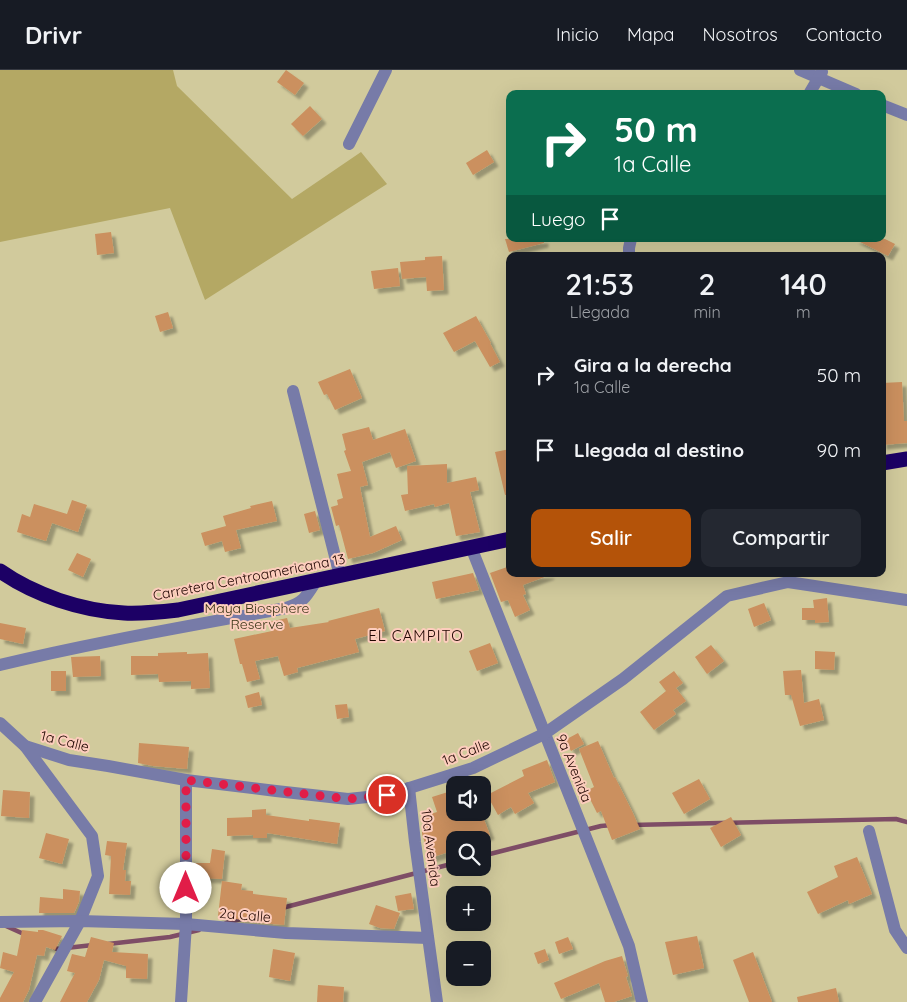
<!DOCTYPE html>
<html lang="es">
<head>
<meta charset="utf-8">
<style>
	:root { --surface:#171b24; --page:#242831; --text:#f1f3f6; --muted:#9ea1a6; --line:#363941; --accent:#b45309 }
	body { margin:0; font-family:Quicksand,sans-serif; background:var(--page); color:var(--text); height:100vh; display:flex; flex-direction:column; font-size:19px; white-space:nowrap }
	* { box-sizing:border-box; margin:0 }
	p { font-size:16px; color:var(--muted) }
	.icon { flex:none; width:28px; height:28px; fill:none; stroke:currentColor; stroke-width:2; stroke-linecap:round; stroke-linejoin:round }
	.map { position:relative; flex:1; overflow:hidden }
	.sheet { position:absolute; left:506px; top:182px; width:380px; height:325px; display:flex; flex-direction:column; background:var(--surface); border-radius:10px; box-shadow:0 5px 20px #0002 }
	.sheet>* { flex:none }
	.guide { position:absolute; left:506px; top:20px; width:380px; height:152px; border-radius:10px; box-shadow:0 5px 20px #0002; background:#0b6e4f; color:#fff; overflow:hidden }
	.controls { position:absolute; left:446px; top:706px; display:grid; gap:10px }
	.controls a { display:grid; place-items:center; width:45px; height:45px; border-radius:10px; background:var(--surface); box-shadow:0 5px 20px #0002; font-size:25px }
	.pin { position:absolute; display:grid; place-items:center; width:42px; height:42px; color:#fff; margin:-21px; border:2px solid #fff; border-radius:50%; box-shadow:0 1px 5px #0007 }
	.me { position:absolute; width:55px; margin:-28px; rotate:0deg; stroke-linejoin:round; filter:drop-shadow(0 0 4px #0008) }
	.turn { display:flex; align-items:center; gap:18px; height:105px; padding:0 25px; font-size:22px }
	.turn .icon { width:65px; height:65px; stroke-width:2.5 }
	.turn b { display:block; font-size:35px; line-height:42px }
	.then { display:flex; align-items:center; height:48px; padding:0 25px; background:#0003; gap:10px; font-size:19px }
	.eta { display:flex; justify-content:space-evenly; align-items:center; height:85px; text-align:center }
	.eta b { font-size:30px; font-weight:600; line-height:35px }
	.primary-button { display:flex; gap:10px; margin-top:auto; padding:10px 25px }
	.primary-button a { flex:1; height:58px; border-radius:10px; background:var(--accent); color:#fff; font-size:20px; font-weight:600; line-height:58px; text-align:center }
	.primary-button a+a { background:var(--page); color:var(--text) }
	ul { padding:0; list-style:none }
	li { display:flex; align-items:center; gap:15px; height:75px; padding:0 25px }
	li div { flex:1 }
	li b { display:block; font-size:19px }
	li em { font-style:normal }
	header { display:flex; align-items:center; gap:30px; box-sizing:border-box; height:70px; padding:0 25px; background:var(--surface); border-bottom:1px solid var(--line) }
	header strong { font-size:24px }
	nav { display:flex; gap:28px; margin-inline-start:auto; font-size:18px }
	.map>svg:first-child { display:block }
	.green { fill:#d1ca9c; fill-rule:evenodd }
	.forest { fill:#b4a864 }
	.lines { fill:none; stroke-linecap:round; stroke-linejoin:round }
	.stream { stroke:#7e4d66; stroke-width:4.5 }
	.building { fill:#cb905e; filter:url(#shadow) }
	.street { stroke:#777ba8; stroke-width:12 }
	.highway { stroke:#1c0065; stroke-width:15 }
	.route { stroke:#e11d48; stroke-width:9; stroke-dasharray:0 16.2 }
	.labels { text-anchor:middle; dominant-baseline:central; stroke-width:4; stroke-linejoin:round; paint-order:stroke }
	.street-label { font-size:14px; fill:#200601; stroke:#fdcdbd }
	.park-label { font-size:14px; fill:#383314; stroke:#fdcdbd }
	.neighbourhood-label { font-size:15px; letter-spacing:1px; fill:#200601; stroke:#fdcdbd }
</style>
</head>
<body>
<header>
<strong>Drivr</strong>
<nav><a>Inicio</a><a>Mapa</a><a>Nosotros</a><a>Contacto</a></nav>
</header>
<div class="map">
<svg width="907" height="932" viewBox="0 0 907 932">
	<defs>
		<filter id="shadow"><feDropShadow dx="4.5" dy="4.5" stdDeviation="1" flood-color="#0004"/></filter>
	</defs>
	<rect width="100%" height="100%" fill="#fdcdbd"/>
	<!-- green -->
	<path class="green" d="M0,0H907V932H0ZM510,24H882V169H510ZM510,186H882V504H510ZM455,715H482V742H455ZM455,770H482V798H455ZM455,825H482V852H455ZM455,880H482V908H455Z"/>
	<!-- forest -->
	<polygon class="forest" points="0,0 173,0 177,16 292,129 361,82 387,114 205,230 170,138 0,172"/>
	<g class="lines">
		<!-- stream -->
		<g class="stream">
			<polyline points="632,755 896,749 907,752"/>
			<polyline points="482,786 601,756 612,755"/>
			<polyline points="282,838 455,793"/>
			<polyline points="226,853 245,848"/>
			<polyline points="6,856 26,865"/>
			<polyline points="108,874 170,867 199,860"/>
			<polyline points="52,876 57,879 93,875"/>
		</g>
	</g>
	<!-- building -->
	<g class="building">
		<polygon points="286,0 304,13 295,25 277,12"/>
		<polygon points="310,36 322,49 303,66 291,54"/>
		<polygon points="487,80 494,92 473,105 466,93"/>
		<polygon points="111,162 114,183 97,185 95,164"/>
		<polygon points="505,169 544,169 544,173 509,182"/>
		<polygon points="854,169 885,169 895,174 888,186"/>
		<polygon points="442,186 444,220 427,221 426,207 402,209 400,192 425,190 425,187"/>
		<polygon points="398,198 400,216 374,219 371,201"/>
		<polygon points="168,242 173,258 160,262 155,246"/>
		<polygon points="476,246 491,273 490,273 500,292 490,297 475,271 454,282 443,263"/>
		<polygon points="350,299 362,328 335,340 327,324 324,325 318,312"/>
		<polygon points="902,312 904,351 907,351 907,373 882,375 882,313"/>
		<polygon points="369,357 373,370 405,359 416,391 396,398 390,382 362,392 368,415 360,417 370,467 396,456 402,470 373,483 348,489 339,455 336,456 331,437 338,435 337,430 343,428 337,404 351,401 344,381 346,380 342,364"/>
		<polygon points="510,379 510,424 505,425 495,382"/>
		<polygon points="447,394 447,413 476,407 479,420 470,422 480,462 456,466 449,433 435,437 434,434 405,441 401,425 408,424 407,396"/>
		<polygon points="72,430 87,435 78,462 52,453 46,471 17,462 22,444 30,447 34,434 67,444"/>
		<polygon points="272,431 277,451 236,460 241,478 225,482 222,471 205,476 201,463 226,456 223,446 251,438 250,436"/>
		<polygon points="315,441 320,460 309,463 304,444"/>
		<polygon points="77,483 91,489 83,507 68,500"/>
		<polygon points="510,496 510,504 550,504 550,505 523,515 526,524 523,525 530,540 515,547 508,530 501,532 490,503"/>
		<polygon points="473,503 479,520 436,529 432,512"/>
		<polygon points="827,528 829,552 815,553 815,550 802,550 802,538 814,538 813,530"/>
		<polygon points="764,533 771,550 754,557 748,539"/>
		<polygon points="379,538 385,561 355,569 359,582 297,598 298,602 284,606 278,586 255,591 260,609 247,612 242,594 240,594 234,569 272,561 269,552 287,548 290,558 329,552 328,551"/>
		<polygon points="0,553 26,558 23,574 0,569"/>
		<polygon points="490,573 498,593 477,601 469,581"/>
		<polygon points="711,575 724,591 707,604 695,587"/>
		<polygon points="815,581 835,582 834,600 815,599"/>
		<polygon points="187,582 187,584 208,583 210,618 191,619 191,611 159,612 158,604 131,605 131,586 158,586 158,583"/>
		<polygon points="100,586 101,606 73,607 71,587"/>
		<polygon points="801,600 804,633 819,629 824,650 800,656 791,625 785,625 783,601"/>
		<rect x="51" y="601" width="15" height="20"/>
		<polygon points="674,601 683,613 676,618 686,631 673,640 676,644 654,660 640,642 666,621 659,612"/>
		<polygon points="259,622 262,635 248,638 245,626"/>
		<polygon points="347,634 349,647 337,649 335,635"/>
		<polygon points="578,663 584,674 571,681 565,670"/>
		<polygon points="598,671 614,708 615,707 632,741 640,759 612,770 601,741 597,743 586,721 594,717 579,679"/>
		<polygon points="139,673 189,677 187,699 153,696 138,693"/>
		<polygon points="547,690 555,712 528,723 534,733 515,744 511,737 498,745 487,725 524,706 522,700"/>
		<polygon points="699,709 710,729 684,744 672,723"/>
		<polygon points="3,720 30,722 29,748 1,746"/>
		<polygon points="448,722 456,748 460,747 462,751 482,744 490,765 477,770 455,770 455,780 430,788 422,764 422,759 425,758 421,747 437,742 432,727"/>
		<polygon points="266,739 266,745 309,751 309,749 340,753 337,774 267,763 267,768 253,768 253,765 227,766 227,748 252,747 252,740"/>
		<polygon points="731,747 741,765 721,777 710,758"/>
		<polygon points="46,763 69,769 62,794 39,788"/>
		<polygon points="107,771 127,773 123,800 126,800 125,811 131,811 130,825 109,824 111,786 105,785"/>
		<polygon points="212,779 225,781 222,809 194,808 194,793 210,793"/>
		<polygon points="857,787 872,824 849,834 848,830 818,844 807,822 838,807 834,796"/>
		<polygon points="222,811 242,814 241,820 253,821 253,824 287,828 284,855 261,853 218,846"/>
		<polygon points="63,819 80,821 79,832 74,843 39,843 40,827 63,829"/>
		<polygon points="411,823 414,839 398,841 395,826"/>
		<polygon points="376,835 400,843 394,859 380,858 369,854"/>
		<polygon points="22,860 38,862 38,860 43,860 62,866 55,880 46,877 44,886 37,885 29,920 23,932 0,932 0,928 14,902 0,898 3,882 17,886"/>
		<polygon points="697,866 704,898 673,905 665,872"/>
		<polygon points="91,867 114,873 112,882 148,884 147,909 126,908 126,896 104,890 99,910 87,932 60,932 75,903 67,901 72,884 85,887"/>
		<polygon points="568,867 573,879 559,884 555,872"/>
		<polygon points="273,879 295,883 290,911 269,907"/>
		<polygon points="545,879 549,890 538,894 534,883"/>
		<polygon points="753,882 772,932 749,932 733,890"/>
		<polygon points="622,886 628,906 626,907 632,926 614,932 605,932 599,913 561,929 554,913 605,891"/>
		<polygon points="318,915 344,917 343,932 317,932"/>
		<polygon points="836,918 839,932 798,932 797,927"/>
	</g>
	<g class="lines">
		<!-- street -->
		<g class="street">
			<polyline points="800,0 856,24"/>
			<polyline points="809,24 822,2"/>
			<polyline points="882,35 907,45"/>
			<polyline points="349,74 386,0"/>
			<polyline points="629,186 629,178 631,169"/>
			<polyline points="293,321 340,506"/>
			<polyline points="471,477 629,876 642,932"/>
			<path d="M0,595C95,572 190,556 286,538C304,532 306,527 316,511"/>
			<polyline points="0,653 25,676 69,690 108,696 186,710 276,721 348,729 387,725 473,698 544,664 623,609 727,526 788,512 907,530"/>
			<polyline points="25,676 92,766 98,806 80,851 35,932"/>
			<polyline points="409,718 415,772 437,932"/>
			<polyline points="869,761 895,860 907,878"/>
			<polyline points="0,852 80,851 186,854 286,863 428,868"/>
			<polyline points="181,932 186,854 186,710"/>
		</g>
		<!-- highway -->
		<g class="highway">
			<polyline points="882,393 907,389"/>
			<path d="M0,501C34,525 82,541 124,543C142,544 160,542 178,540L510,469"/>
		</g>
	</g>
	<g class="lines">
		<!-- route -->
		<polyline class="route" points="186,818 186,710 348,729 387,725"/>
	</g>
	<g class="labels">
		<!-- street labels -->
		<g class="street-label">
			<text transform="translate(249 507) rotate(-11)">Carretera Centroamericana 13</text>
			<text transform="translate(65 671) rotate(14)">1a Calle</text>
			<text transform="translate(466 682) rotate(-21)">1a Calle</text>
			<text transform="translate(574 698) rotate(68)">9a Avenida</text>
			<text transform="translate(431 778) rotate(83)">10a Avenida</text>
			<text transform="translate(245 845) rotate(5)">2a Calle</text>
		</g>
		<!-- park labels -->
		<g class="park-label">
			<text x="257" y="538">Maya Biosphere<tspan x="257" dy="16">Reserve</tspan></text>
		</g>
		<!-- neighbourhood labels -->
		<g class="neighbourhood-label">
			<text x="416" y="565">EL CAMPITO</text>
		</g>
	</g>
</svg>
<div class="controls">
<a><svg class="icon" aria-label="sound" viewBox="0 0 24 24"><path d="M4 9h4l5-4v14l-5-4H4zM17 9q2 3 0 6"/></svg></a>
<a><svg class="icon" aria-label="search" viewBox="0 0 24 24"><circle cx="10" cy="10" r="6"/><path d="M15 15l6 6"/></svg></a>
<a>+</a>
<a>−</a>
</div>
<div class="pin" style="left:387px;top:725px;background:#d93025"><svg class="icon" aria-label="arrive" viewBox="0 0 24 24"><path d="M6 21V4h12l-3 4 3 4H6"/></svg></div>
<svg class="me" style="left:186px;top:818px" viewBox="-20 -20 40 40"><circle r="19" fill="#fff"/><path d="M0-13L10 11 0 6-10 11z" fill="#e11d48"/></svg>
<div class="guide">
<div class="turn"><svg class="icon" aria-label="right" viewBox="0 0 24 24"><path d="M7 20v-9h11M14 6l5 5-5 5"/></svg><div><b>50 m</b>1a Calle</div></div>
<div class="then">Luego<svg class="icon" aria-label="arrive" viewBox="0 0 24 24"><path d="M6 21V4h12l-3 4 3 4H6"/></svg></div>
</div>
<section class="sheet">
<div class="eta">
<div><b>21:53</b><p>Llegada</p></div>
<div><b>2</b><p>min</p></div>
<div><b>140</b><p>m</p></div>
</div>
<ul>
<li><svg class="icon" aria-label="right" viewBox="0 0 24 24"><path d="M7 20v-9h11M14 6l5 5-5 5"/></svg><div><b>Gira a la derecha</b><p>1a Calle</p></div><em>50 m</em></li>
<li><svg class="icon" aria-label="arrive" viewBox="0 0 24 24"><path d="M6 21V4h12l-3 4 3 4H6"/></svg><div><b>Llegada al destino</b></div><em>90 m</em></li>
</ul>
<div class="primary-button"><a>Salir</a><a>Compartir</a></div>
</section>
</div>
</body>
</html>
